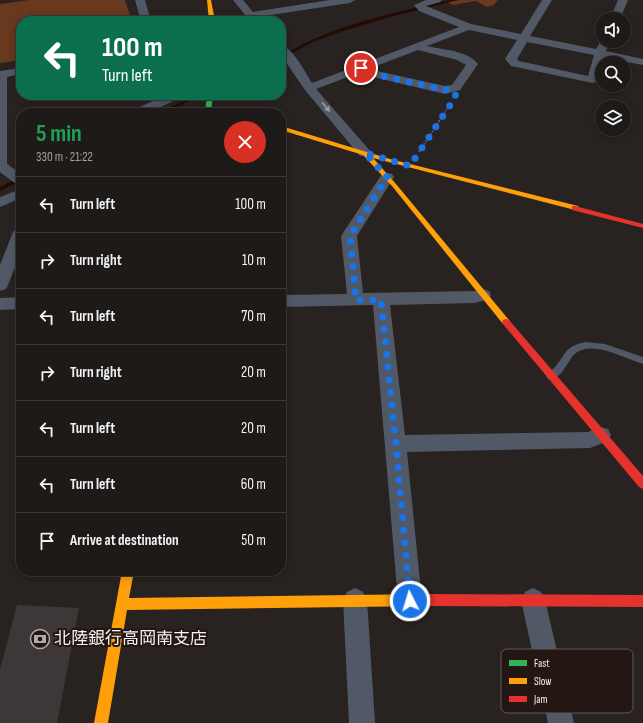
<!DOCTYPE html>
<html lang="en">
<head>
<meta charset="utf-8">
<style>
	:root { --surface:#1e1a18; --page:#2b2725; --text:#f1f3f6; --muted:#a1a1a2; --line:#3c3837 }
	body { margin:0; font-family:"Sofia Sans Condensed","Noto Sans JP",sans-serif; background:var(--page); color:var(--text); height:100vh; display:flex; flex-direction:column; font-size:15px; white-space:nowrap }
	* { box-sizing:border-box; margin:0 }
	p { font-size:13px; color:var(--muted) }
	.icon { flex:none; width:22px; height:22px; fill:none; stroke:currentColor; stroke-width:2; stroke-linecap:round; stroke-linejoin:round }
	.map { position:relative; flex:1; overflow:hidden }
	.details { position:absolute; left:16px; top:108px; width:270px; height:468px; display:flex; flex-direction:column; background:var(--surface); border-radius:16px; box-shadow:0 2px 10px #0003,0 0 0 1px var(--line) }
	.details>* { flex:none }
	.hud { position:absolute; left:16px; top:16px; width:270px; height:84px; border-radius:16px; box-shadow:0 2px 10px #0003,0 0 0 1px var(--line); background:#0b6e4f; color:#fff; overflow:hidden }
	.tools { position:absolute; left:595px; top:12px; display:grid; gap:8px }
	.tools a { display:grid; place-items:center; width:36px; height:36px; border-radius:50%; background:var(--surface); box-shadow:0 2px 10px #0003,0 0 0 1px var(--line); font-size:20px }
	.pin { position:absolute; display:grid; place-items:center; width:34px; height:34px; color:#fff; margin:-17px; border:2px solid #fff; border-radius:50%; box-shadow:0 1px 4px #0007 }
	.me { position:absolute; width:44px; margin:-22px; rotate:355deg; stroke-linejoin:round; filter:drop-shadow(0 0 3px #0008) }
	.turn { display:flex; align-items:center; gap:14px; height:84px; padding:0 20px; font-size:18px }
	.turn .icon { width:52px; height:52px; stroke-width:2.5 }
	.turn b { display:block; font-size:28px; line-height:34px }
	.round { display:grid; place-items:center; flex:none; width:42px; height:42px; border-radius:21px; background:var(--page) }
	.overview { display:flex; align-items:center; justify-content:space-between; height:68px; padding:0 20px }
	h1 { font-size:24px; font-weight:700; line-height:30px; color:#1e9e55 }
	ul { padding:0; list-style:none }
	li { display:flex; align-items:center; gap:12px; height:56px; padding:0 20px; border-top:1px solid var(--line) }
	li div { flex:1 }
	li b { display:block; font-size:15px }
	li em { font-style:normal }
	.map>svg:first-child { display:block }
	.green { fill:#68381f }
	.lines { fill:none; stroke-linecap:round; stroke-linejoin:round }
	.stream { fill:#270903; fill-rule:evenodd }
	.building { fill:#3d3837 }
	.path-far1 { stroke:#5f636a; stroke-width:1.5; stroke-dasharray:1 1; stroke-linecap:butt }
	.path { stroke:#5f636a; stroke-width:2; stroke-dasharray:1.5 1.5; stroke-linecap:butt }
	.lane { fill:#505965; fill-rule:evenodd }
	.street { fill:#505965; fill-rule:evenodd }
	.fast { fill:#30b455; fill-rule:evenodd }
	.slow { fill:#ff9f0a; fill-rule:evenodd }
	.jam { fill:#e5322d; fill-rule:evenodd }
	.oneway { fill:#9c9ea3 }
	.route { stroke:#1a73e8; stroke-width:7; stroke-dasharray:0 12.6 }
	.labels { text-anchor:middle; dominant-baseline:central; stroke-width:4; stroke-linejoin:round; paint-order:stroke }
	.near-poi-label { font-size:17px; fill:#f9f2ee; stroke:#221712; text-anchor:start }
	.key { fill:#221712; stroke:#625954; stroke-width:1 }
	.key-label { font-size:11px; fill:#f9f2ee }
</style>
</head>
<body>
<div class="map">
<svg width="643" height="723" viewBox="0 0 643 723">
	<rect width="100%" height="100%" fill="#282220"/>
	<!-- green -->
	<g class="green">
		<polygon points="29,0 125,0 132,21 21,21 21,60 0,63 0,4"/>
		<polygon points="458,0 498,0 494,5 487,7 476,1 453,5 448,2"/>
	</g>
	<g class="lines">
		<!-- stream -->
		<g class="stream">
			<path d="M451,0H458L390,17L340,32L313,42L281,59V56C292,51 302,44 314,39C357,20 405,10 451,0Z"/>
			<polygon points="185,100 189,101 165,113 159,113"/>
			<polygon points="21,177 21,181 0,191 0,187"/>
		</g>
	</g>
	<!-- building -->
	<polygon class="building" points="17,605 79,608 57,723 0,723 0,670"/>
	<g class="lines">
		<!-- path-far1 -->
		<polyline class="path-far1" points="439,121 450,104"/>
		<!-- path -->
		<polyline class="path" points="419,152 440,120"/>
		<!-- lane -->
		<path class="lane" d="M585,342L605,344L643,357V364C622,358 585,335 570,360C565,368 560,377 551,380L548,379L546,376C549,372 552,370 555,367C567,353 564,347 585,342Z"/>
		<!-- street -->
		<g class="street">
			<polygon points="135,0 145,0 151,21 141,21"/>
			<polygon points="233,0 243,0 253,12 330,0 355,0 350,3 257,17 260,21 250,21"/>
			<path d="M426,0H442L440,2L426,6L471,24L521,34L542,0H552L530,36L596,49L602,39V41H611L606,51L643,59V65L604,58L599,80L593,83L511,66L505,59L517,40L469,30L427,46C443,50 467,50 478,64L460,90L445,94L369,76L361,72L316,89L372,153L370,156H360L305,90L281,55V45C292,47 306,73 312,83L459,27L419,11L414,5ZM527,42L594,55L588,76L519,61L517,59ZM418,50L457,60L466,65L452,85L445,86L377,71L371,68Z"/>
			<polygon points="618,0 628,0 620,19 610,19"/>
			<polygon points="21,68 21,74 7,77 7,164 21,174 21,185 16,184 0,172 0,71"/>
			<polygon points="166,95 182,95 180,98 147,113 131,113 133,110"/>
			<polygon points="387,173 392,174 394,177 357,236 363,293 475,291 483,289 489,291 491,295 489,299 475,303 390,305 405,435 588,432 601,427 608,429 611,435 608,441 590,448 407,452 422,601 418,609 410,613 402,609 398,601 373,305 281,307 281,295 347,294 341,236 382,174"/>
			<polygon points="21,189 21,198 0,207 0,197"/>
			<polygon points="21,227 21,252 8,285 6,289 0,291 0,265 13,232 16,229"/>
			<polygon points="21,297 21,309 0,310 0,298"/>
			<polygon points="355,588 363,592 367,600 375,723 349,723 343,600 347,592"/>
			<polygon points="533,588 541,592 545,600 574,723 548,723 521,600 525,592"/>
		</g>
		<!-- fast -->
		<polygon class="fast" points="207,95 213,95 211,113 205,113"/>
		<!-- slow -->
		<g class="slow">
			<polygon points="207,0 211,0 215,21 209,21"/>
			<polygon points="208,110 223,111 226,113 206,113 206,111"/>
			<polygon points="281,126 390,159 578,206 579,208 575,210 373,158 396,184 509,320 510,322 509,324 503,324 392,186 363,155 281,130"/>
			<polygon points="122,571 134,571 129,598 430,594 434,596 436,600 434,604 430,606 127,610 108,723 94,723"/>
		</g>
		<!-- jam -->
		<g class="jam">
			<polygon points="572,206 575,206 643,224 643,228 572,210"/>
			<polygon points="506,319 509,320 643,476 643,489 639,487 503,324 502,322 503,320"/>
			<polygon points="430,594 643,595 643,607 430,606 426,604 424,600 426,596"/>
		</g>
	</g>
	<!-- one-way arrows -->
	<defs><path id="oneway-solid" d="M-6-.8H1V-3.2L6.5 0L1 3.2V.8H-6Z"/></defs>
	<use class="oneway" href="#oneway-solid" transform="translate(326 107) rotate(49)"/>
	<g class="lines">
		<!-- route -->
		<polyline class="route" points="361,68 373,74 445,90 451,89 456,96 410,166 365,153 387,177 350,236 356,300 381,300 396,444 410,601"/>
	</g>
	<!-- icons -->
	<defs>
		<symbol id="bank-ring" viewBox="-11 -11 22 22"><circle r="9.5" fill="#221712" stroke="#b0a9a6" stroke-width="1.5"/><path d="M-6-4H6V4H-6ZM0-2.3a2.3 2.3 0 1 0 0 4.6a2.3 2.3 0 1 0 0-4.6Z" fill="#b0a9a6"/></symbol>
	</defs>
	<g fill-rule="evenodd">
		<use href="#bank-ring" x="29" y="628" width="22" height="22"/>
	</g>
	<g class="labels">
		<!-- near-poi labels -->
		<g class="near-poi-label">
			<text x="54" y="639">北陸銀行高岡南支店</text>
		</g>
	</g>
	<!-- legend -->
	<rect x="501" y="649" width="132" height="64" rx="6" class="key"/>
	<rect x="509" y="660" width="18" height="6" fill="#30b455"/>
	<rect x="509" y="678" width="18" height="6" fill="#ff9f0a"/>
	<rect x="509" y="696" width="18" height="6" fill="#e5322d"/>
	<g class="key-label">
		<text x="534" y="667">Fast</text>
		<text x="534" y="685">Slow</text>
		<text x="534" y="703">Jam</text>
	</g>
</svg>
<div class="tools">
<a><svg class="icon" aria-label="sound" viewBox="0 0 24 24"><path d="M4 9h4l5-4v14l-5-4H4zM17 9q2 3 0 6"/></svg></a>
<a><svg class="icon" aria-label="search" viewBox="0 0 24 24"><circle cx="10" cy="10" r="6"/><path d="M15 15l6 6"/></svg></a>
<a><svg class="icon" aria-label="layers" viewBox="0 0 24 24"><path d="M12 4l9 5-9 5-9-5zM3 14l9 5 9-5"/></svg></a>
</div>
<div class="pin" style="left:361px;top:68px;background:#d93025"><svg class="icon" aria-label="arrive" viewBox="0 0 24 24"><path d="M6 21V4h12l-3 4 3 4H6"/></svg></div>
<svg class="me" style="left:410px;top:601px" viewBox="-20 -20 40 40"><circle r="17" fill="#1a73e8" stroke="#fff" stroke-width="3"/><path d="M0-11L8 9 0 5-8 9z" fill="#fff"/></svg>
<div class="hud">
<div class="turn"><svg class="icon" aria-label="left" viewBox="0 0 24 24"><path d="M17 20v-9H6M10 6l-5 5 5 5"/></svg><div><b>100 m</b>Turn left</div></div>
</div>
<section class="details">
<div class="overview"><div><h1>5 min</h1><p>330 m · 21:22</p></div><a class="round" style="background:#d93025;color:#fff"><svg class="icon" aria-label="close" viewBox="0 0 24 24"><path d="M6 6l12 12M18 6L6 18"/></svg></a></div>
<ul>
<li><svg class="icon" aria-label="left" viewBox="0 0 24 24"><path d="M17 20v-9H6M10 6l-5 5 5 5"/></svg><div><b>Turn left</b></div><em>100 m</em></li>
<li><svg class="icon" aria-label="right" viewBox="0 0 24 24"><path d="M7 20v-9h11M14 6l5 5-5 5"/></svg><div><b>Turn right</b></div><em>10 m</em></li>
<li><svg class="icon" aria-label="left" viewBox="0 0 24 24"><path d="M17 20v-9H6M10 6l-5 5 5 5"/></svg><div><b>Turn left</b></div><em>70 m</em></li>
<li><svg class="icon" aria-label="right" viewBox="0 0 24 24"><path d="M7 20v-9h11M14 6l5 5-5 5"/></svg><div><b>Turn right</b></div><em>20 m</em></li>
<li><svg class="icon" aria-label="left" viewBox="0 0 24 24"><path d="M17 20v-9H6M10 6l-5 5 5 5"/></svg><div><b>Turn left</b></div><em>20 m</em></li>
<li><svg class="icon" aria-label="left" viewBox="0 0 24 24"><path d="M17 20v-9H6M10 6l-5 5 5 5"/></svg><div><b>Turn left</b></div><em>60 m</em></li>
<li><svg class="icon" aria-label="arrive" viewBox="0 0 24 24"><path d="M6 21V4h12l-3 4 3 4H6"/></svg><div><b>Arrive at destination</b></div><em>50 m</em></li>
</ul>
</section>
</div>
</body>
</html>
